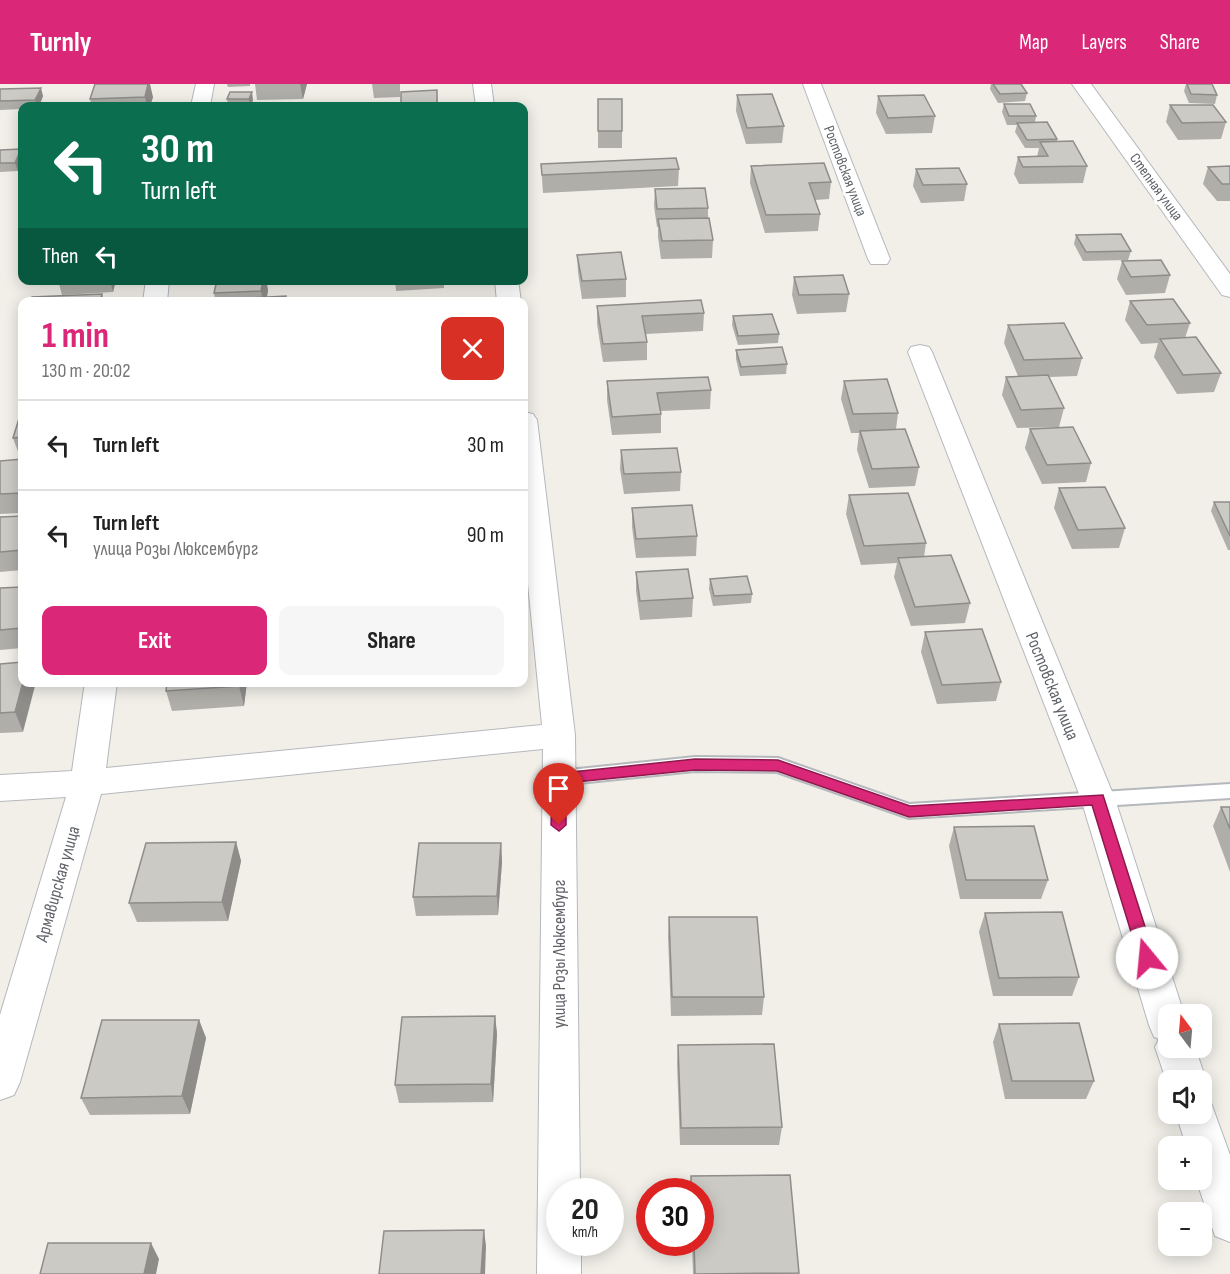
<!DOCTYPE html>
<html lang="en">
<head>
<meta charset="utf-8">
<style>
	:root { --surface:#fff; --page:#f6f6f6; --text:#222; --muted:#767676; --line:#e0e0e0; --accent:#db2777 }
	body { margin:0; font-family:"Sofia Sans Condensed",sans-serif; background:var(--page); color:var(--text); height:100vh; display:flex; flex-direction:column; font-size:22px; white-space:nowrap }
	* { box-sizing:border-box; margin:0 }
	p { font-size:20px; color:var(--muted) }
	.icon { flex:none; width:33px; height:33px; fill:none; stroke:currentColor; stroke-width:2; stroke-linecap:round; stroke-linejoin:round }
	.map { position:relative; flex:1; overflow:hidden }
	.side { position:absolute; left:18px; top:213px; width:510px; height:390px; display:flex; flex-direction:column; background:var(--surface); border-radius:12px; box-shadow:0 3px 15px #0003 }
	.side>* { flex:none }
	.banner { position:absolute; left:18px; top:18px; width:510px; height:183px; border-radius:12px; box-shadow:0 3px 15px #0003; background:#0b6e4f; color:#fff; overflow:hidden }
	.needle { width:39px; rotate:344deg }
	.tools { position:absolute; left:1158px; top:920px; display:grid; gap:12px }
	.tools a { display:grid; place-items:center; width:54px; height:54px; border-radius:12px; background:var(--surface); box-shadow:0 3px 15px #0003; font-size:30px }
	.speed { position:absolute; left:546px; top:1094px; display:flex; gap:12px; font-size:30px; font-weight:700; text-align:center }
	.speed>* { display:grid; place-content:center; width:78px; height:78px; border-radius:50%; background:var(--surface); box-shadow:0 3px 15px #0003; line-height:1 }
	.speed small { font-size:15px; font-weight:400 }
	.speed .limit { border:9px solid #d22; background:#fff; color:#111 }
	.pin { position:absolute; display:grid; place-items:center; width:51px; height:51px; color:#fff; margin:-62px -26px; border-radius:50% 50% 50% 0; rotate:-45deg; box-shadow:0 0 6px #0007 }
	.pin .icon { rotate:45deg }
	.me { position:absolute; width:66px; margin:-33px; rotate:343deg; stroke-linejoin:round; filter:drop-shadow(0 0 4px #0008) }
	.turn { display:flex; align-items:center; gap:21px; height:126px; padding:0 24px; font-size:27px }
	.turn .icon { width:78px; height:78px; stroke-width:2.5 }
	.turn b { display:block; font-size:42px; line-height:51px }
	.then { display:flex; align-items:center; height:57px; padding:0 24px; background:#0003; gap:12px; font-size:22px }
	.round { display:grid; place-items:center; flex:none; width:63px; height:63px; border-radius:12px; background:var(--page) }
	.head { display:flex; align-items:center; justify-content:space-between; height:102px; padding:0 24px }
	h1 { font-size:36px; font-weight:700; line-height:45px; color:var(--accent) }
	.primary-button { display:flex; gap:12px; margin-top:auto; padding:12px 24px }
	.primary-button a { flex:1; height:69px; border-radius:12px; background:var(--accent); color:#fff; font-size:24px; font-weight:700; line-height:69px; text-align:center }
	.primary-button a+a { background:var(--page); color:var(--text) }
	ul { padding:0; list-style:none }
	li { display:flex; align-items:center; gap:18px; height:90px; padding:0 24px; border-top:2px solid var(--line) }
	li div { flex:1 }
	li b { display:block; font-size:22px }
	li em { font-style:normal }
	header { display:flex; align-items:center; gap:36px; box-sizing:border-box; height:84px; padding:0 30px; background:var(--accent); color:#fff }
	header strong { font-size:28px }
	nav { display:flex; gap:33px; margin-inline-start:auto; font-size:21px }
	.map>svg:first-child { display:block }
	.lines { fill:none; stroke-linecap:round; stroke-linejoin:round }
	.service-casing { stroke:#b5b8bc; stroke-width:4 }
	.minor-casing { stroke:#b5b8bc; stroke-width:2 }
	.service { fill:#fff; fill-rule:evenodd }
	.minor { fill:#fff; fill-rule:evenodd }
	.wall { fill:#afaea9 }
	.shaded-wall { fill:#8f8d8a }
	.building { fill:#cccac5; stroke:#8f8d8a; stroke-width:1.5 }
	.route { fill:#db2777; stroke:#8e194d; stroke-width:1.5 }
	.labels { text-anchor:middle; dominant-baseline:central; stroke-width:6; stroke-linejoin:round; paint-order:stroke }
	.far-street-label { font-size:15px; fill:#5f6368; stroke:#fff }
	.street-label { font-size:18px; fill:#5f6368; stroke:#fff }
</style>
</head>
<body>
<header>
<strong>Turnly</strong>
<nav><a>Map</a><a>Layers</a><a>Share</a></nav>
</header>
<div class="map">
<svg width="1230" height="1190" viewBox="0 0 1230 1190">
	<rect width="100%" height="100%" fill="#f1efe8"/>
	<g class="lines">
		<defs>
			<polygon id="service" points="695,673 778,674 909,720 1230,700 1230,714 909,734 777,688 695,687 559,701 553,699 550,694 553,689 559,687"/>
			<g id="minor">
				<polygon points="196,0 214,0 210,22 191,22"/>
				<polygon points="473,0 491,0 494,22 476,22"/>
				<polygon points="803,0 821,0 890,175 887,180 871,180 868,175"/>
				<polygon points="1072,0 1091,0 1230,190 1230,213 1222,211"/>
				<polygon points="146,196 169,196 167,218 143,218"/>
				<polygon points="495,196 518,196 521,218 497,218"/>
				<polygon points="920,261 929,263 932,268 1115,715 1184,930 1168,930 1168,963 1195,963 1206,996 1202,1006 1202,996 1168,996 1168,1002 1155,963 1159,955 1154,953 1149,941 1081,715 908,268 911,263"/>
				<polygon points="524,328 533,330 537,336 575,651 580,1107 560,1107 560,1158 581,1158 581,1190 537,1190 543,665 101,710 20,998 14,1011 0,1016 0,931 66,713 0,717 0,691 72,687 85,598 117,598 106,684 542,641 524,460"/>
				<polygon points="1202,1012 1210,1016 1230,1071 1230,1158 1215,1152 1196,1095 1202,1095 1202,1062 1186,1062 1176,1029 1202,1029"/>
			</g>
		</defs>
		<!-- service casing -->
		<use href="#service" class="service-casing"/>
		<!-- minor casing -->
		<use href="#minor" class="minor-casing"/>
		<!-- service -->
		<use href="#service" class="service"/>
		<!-- minor -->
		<use href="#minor" class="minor"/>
	</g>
	<!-- wall -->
	<g class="wall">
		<polygon points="95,0 153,13 150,22 92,22 90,15"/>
		<polygon points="227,0 250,0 250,2 228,3"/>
		<polygon points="255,0 307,0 303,15 257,16"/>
		<polygon points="372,0 400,0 400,13 374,14"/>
		<polygon points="991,0 1021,0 1027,9 1025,17 998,19 990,5"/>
		<polygon points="1186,0 1212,0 1217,11 1215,20 1189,19 1184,7"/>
		<polygon points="0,6 43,12 39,22 22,22 22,25 0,26"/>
		<polygon points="437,6 438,22 401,22 401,8"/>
		<polygon points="230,8 253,16 251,22 228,22 227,15"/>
		<polygon points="737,11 784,42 782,59 746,60 736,27"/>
		<polygon points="878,12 935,32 932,49 886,50 876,29"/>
		<polygon points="622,15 622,64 598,64 598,47"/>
		<polygon points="1004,20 1036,32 1035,38 1057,55 1057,57 1087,82 1083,99 1019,100 1014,90 1018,73 1037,73 1039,64 1025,64 1015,48 1017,41 1007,41 1002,28"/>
		<polygon points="1170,21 1226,38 1221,55 1178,56 1166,38"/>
		<polygon points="0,66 22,70 22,76 18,87 0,88"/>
		<polygon points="541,80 679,85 678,102 543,109"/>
		<polygon points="751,82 831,98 829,115 815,116 820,130 818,147 765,149 750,99"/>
		<polygon points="1230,82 1230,117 1217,117 1203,100 1208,83"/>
		<polygon points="916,85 967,100 964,117 921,119 913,102"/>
		<polygon points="655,105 708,124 708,134 713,156 712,174 661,175 658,153 658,143 657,143 654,122"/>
		<polygon points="1076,151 1131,167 1128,176 1083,177 1074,160"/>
		<polygon points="577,171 626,195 626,213 582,215 578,188"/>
		<polygon points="1122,177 1170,191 1165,209 1126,211 1117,195"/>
		<polygon points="794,193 849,210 846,228 797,230 792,211"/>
		<polygon points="58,196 116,196 113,208 62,211"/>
		<polygon points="217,196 266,196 268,206 267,213 215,216 214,209"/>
		<polygon points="395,196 444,196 444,204 396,207"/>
		<polygon points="1130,217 1190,239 1185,254 1221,289 1214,308 1177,310 1154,273 1158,259 1141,260 1125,236"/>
		<polygon points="597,222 704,229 703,247 646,250 647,258 647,276 603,278 597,240"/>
		<polygon points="733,232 779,250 778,259 738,261 732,241"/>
		<polygon points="1008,241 1082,274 1077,292 1049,293 1064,324 1059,343 1017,344 1002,311 1006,293 1018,292 1004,259"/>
		<polygon points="736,266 787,280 786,290 740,292 736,275"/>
		<polygon points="607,297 711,306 710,325 661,327 661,349 612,351 607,316"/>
		<polygon points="844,297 898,329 896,345 919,383 915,402 869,404 857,366 859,349 851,349 841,315"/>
		<polygon points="22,325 22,373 20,373 13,354"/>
		<polygon points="1030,345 1091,379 1086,398 1042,400 1025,364"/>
		<polygon points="621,366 681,388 680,407 624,410 620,385"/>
		<polygon points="22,375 22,429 0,430 0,377"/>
		<polygon points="1059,404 1125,444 1119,464 1072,465 1054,424"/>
		<polygon points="849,411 926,459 924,473 970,519 965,539 911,542 894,493 897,479 861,481 846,430"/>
		<polygon points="1214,418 1230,418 1230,466 1228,466 1211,427"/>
		<polygon points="632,424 697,452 696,472 636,474 632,443"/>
		<polygon points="22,432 22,486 0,488 0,433"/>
		<polygon points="636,488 693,514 692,533 640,536 636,507"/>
		<polygon points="710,495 752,510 751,519 713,522 709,505"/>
		<polygon points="22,503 22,564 0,566 0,504"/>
		<polygon points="925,548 1001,598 996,617 937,620 921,568"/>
		<polygon points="0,580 23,648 0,649"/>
		<polygon points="167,598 247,598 244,622 172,627 166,607"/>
		<polygon points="1221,723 1230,723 1230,788 1213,742"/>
		<polygon points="954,743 1048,796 1041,815 960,815 949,762"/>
		<polygon points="236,758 241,777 228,837 137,838 129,819"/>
		<polygon points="501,759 502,778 498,831 416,832 413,813"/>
		<polygon points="985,829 1079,893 1072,912 993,912 979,848"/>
		<polygon points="669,833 764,913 762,931 671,932 668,852"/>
		<polygon points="495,932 497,950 493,1018 399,1019 395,1001"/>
		<polygon points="199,936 206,954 190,1030 90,1031 81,1014"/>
		<polygon points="999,940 1094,997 1086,1015 1005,1015 993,958"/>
		<polygon points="678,961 782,1043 779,1061 680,1061 677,979"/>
		<polygon points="790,1091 799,1190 693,1190 692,1158 700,1158 700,1107 690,1107 691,1092"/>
	</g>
	<!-- shaded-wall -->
	<g class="shaded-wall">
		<polygon points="148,0 150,0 153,13 150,22 147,22 145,13"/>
		<polygon points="300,0 307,0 303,15"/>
		<polygon points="41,4 43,12 39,22 37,22 35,16"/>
		<polygon points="252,8 253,16 250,22 249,15"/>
		<polygon points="21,65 22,70 22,76 18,87 15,79"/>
		<polygon points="110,196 116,196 113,208"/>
		<polygon points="263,196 266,196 268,206 266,218 263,218 261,207"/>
		<polygon points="102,210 104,218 100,218"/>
		<polygon points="23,598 36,598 23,648 15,628"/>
		<polygon points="239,598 247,598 244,622 239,602"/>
		<polygon points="236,758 241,777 228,837 222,818"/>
		<polygon points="501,759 502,778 498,831 497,812"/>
		<polygon points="495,932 497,950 493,1018 491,1000"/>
		<polygon points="199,936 206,954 190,1030 182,1012"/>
		<polygon points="484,1146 486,1162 485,1190 481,1190"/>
		<polygon points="151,1159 159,1175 156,1190 144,1190"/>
	</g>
	<!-- building -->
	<g class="building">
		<polygon points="95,0 148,0 145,13 90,15"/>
		<polygon points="993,0 1021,0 1027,9 1000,10"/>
		<polygon points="1187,0 1212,0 1217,11 1191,10"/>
		<polygon points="41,4 35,16 0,17 0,5"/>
		<polygon points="437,6 437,20 401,22 401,8"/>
		<polygon points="230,8 252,8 249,15 227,15"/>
		<polygon points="772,10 784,42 747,44 737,11"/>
		<polygon points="924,11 935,32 888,34 878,12"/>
		<rect x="598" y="15" width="24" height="32"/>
		<polygon points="1004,20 1030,20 1036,32 1009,32"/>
		<polygon points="1170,21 1213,21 1226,38 1182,39"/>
		<polygon points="1047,38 1057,55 1027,56 1017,39"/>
		<polygon points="1073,57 1087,82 1023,83 1018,73 1048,72 1040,58"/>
		<polygon points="21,65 15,79 0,79 0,66"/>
		<polygon points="676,74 679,85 542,91 541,80"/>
		<polygon points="824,79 831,98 809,99 820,130 766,131 751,82"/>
		<polygon points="1230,82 1230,100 1222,100 1208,83"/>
		<polygon points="959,84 967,100 923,101 916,85"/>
		<polygon points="705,104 708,124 657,125 655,105"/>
		<polygon points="709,134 713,156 662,157 658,135"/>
		<polygon points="1121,150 1131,167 1086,168 1076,151"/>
		<polygon points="621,168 626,195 582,197 577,171"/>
		<polygon points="1161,176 1170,191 1131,193 1122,177"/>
		<polygon points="843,191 849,210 799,211 794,193"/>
		<polygon points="217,196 263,196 261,207 214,209"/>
		<polygon points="102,210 100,218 30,218 32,213"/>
		<polygon points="286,212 285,218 215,218 215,216"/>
		<polygon points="1173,215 1190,239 1147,241 1130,217"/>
		<polygon points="701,216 704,229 642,232 647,258 603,260 597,222"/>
		<polygon points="772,230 779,250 738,252 733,232"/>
		<polygon points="1064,239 1082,274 1024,276 1008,241"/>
		<polygon points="1196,253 1221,289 1183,291 1160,255"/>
		<polygon points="782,263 787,280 741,283 736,266"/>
		<polygon points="1048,291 1064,324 1021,326 1006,293"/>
		<polygon points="708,293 711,306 657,309 661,330 612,333 607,297"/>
		<polygon points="887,295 898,329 853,330 844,297"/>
		<polygon points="22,325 22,353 13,354"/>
		<polygon points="1073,343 1091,379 1047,381 1030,345"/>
		<polygon points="905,345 919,383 872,385 860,347"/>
		<polygon points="677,364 681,388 624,390 621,366"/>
		<polygon points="22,375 22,409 0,410 0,377"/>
		<polygon points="1105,403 1125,444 1078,446 1059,404"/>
		<polygon points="908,409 926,459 864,462 849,411"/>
		<polygon points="1214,418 1230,418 1230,452"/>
		<polygon points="692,421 697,452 636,455 632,424"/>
		<polygon points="22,432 22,466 0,468 0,433"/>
		<polygon points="951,471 970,519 915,523 898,474"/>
		<polygon points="688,485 693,514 640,517 636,488"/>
		<polygon points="747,492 752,510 714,512 710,495"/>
		<polygon points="22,503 22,544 0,546 0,504"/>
		<polygon points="982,545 1001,598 942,601 925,548"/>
		<polygon points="22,578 23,598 15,628 0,629 0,580"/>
		<polygon points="167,598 239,598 239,602 166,607"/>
		<polygon points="1221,723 1230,723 1230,745"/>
		<polygon points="1034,742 1048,796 966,796 954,743"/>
		<polygon points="236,758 222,818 129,819 146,759"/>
		<polygon points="419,759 501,759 497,812 413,813"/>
		<polygon points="1062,828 1079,893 999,894 985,829"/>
		<polygon points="669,833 757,833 764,913 672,913"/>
		<polygon points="495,932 491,1000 395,1001 402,933"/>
		<polygon points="102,936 199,936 182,1012 81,1014"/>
		<polygon points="1079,939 1094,997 1012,997 999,940"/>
		<polygon points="774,960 782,1043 681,1044 678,961"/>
		<polygon points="790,1091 799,1189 695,1190 694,1158 700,1158 700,1107 691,1107 691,1092"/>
		<polygon points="484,1146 481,1190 379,1190 384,1147"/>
		<polygon points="48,1159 151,1159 144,1190 40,1190"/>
	</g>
	<!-- route -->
	<polygon class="route" points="695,675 778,676 910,722 1103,711 1155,874 1153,878 1141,878 1139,874 1092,721 909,733 777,687 695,686 566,699 566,741 559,747 551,741 553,690"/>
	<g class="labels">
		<!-- far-street labels -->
		<g class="far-street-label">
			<text transform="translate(845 87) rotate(69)">Ростовская улица</text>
			<text transform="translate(1156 103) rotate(54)">Степная улица</text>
		</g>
		<!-- street labels -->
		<g class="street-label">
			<text transform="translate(1052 602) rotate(68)">Ростовская улица</text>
			<text transform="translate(58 800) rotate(-74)">Армавирская улица</text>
			<text transform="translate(559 870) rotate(-90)">улица Розы Люксембург</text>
		</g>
	</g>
</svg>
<div class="tools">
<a><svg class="needle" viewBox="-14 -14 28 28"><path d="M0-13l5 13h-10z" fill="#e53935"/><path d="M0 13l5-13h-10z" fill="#767676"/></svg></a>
<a><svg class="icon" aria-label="sound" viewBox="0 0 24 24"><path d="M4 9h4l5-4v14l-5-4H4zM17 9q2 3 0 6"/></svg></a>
<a>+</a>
<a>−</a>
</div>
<div class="speed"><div>20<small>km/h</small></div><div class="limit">30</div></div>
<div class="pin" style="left:559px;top:741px;background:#d93025"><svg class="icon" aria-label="arrive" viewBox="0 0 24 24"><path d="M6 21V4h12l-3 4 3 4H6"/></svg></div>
<svg class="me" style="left:1147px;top:874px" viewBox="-20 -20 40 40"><circle r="19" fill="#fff"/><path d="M0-13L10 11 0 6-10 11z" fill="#db2777"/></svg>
<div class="banner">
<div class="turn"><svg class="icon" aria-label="left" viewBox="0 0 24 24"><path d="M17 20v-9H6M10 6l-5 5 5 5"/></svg><div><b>30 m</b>Turn left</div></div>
<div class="then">Then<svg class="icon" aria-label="left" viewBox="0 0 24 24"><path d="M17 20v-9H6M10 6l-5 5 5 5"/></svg></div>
</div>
<section class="side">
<div class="head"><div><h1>1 min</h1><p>130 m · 20:02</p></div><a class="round" style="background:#d93025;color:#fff"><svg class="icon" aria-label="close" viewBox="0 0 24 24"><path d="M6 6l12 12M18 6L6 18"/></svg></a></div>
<ul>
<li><svg class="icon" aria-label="left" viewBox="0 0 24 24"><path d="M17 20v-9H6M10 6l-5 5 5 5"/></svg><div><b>Turn left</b></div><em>30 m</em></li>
<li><svg class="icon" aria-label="left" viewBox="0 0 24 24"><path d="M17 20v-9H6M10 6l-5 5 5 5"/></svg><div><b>Turn left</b><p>улица Розы Люксембург</p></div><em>90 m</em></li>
</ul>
<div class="primary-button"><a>Exit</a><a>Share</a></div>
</section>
</div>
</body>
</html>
